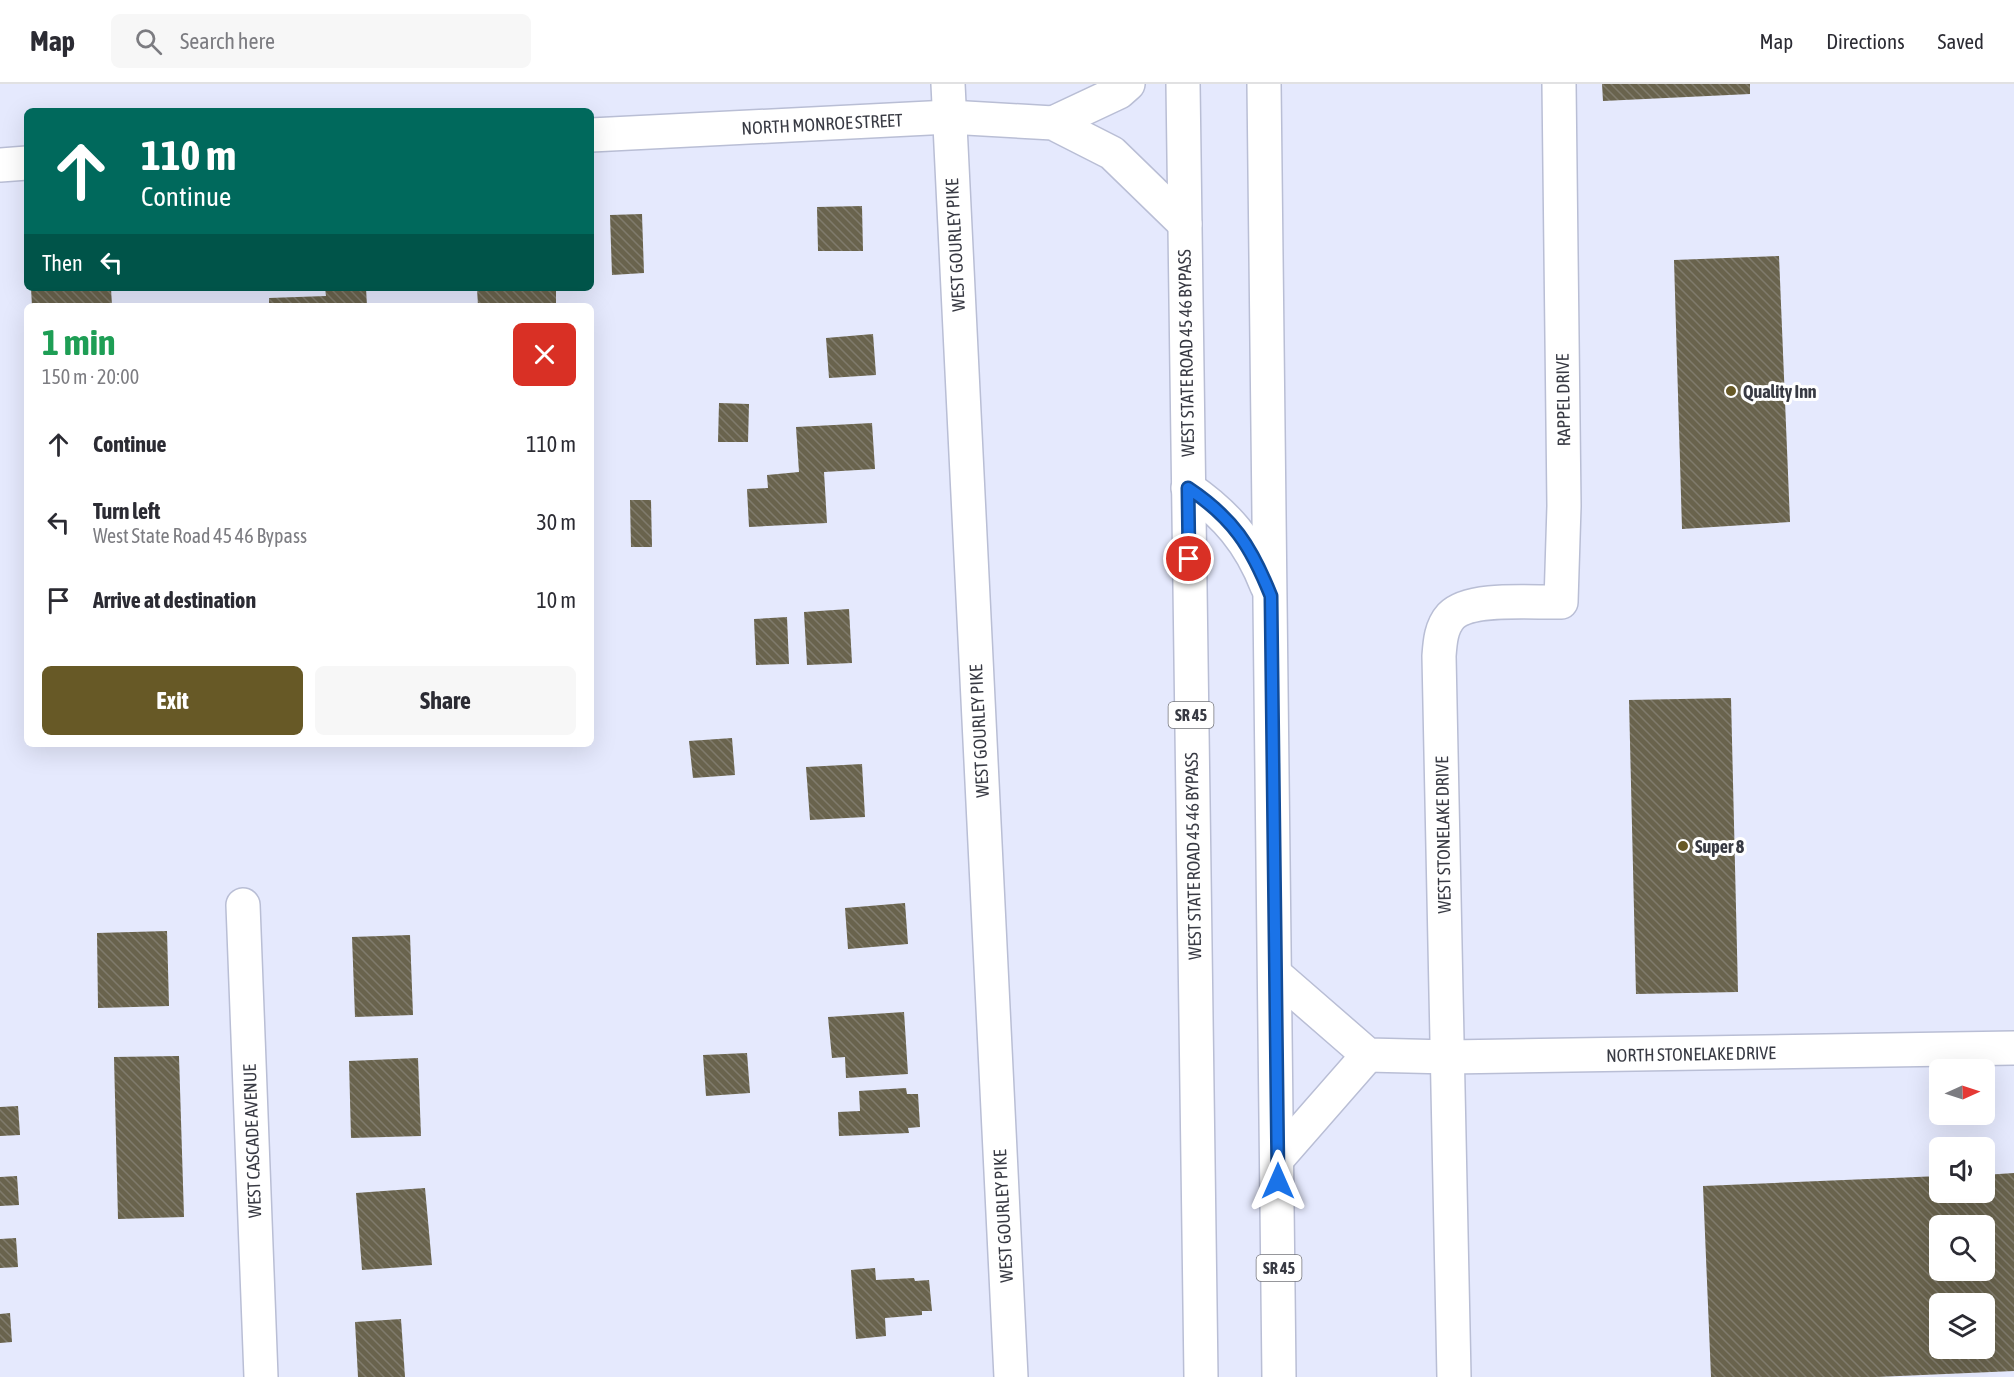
<!DOCTYPE html>
<html lang="en">
<head>
<meta charset="utf-8">
<style>
	:root { --surface:#fff; --page:#f7f7f7; --text:#2b2b33; --muted:#7c7c81; --line:#e1e1e2; --accent:#675926 }
	body { margin:0; font-family:"Asap Condensed",sans-serif; background:var(--page); color:var(--text); height:100vh; display:flex; flex-direction:column; font-size:22px; white-space:nowrap }
	* { box-sizing:border-box; margin:0 }
	p { font-size:20px; color:var(--muted) }
	.icon { flex:none; width:33px; height:33px; fill:none; stroke:currentColor; stroke-width:2; stroke-linecap:round; stroke-linejoin:round }
	.map { position:relative; flex:1; overflow:hidden }
	.drawer { position:absolute; left:24px; top:219px; width:570px; height:444px; display:flex; flex-direction:column; background:var(--surface); border-radius:9px; box-shadow:0 6px 24px #0002 }
	.drawer>* { flex:none }
	.banner { position:absolute; left:24px; top:24px; width:570px; height:183px; border-radius:9px; box-shadow:0 6px 24px #0002; background:#00695c; color:#fff; overflow:hidden }
	.needle { width:39px; rotate:87deg }
	.tools { position:absolute; left:1929px; top:975px; display:grid; gap:12px }
	.tools a { display:grid; place-items:center; width:66px; height:66px; border-radius:9px; background:var(--surface); box-shadow:0 6px 24px #0002; font-size:30px }
	.pin { position:absolute; display:grid; place-items:center; width:51px; height:51px; color:#fff; margin:-26px; border:3px solid #fff; border-radius:50%; box-shadow:0 2px 6px #0007 }
	.me { position:absolute; width:66px; margin:-33px; rotate:0deg; stroke-linejoin:round; filter:drop-shadow(0 0 4px #0008) }
	.turn { display:flex; align-items:center; gap:21px; height:126px; padding:0 18px; font-size:27px }
	.turn .icon { width:78px; height:78px; stroke-width:2.5 }
	.turn b { display:block; font-size:42px; line-height:51px }
	.then { display:flex; align-items:center; height:57px; padding:0 18px; background:#0003; gap:12px; font-size:22px }
	.round { display:grid; place-items:center; flex:none; width:63px; height:63px; border-radius:9px; background:var(--page) }
	.head { display:flex; align-items:center; justify-content:space-between; height:102px; padding:0 18px }
	h1 { font-size:36px; font-weight:700; line-height:45px; color:#1e9e55 }
	.cta { display:flex; gap:12px; margin-top:auto; padding:12px 18px }
	.cta a { flex:1; height:69px; border-radius:9px; background:var(--accent); color:#fff; font-size:24px; font-weight:700; line-height:69px; text-align:center }
	.cta a+a { background:var(--page); color:var(--text) }
	ul { padding:0; list-style:none }
	li { display:flex; align-items:center; gap:18px; height:78px; padding:0 18px }
	li div { flex:1 }
	li b { display:block; font-size:22px }
	li em { font-style:normal }
	header { display:flex; align-items:center; gap:36px; box-sizing:border-box; height:84px; padding:0 30px; background:var(--surface); border-bottom:2px solid var(--line) }
	header strong { font-size:28px }
	nav { display:flex; gap:33px; margin-inline-start:auto; font-size:21px }
	.search { width:420px; height:54px; background:var(--page); display:flex; align-items:center; gap:15px; box-sizing:border-box; padding:0 21px; border-radius:9px; color:var(--muted); font-size:22px }
	.map>svg:first-child { display:block }
	.building { fill:url(#building-back-hatch); fill-rule:evenodd }
	.lines { fill:none; stroke-linecap:round; stroke-linejoin:round }
	.minor-casing { stroke:#b9bed5; stroke-width:36 }
	.highway-casing { stroke:#b9bed5; stroke-width:36 }
	.minor { stroke:#fff; stroke-width:33 }
	.highway { stroke:#fff; stroke-width:33 }
	.route-casing { stroke:#114b97; stroke-width:15 }
	.route { stroke:#1a73e8; stroke-width:10 }
	.poi-dot { fill:#675926; stroke:#fff; stroke-width:2 }
	.labels { text-anchor:middle; dominant-baseline:central; stroke-width:6; stroke-linejoin:round; paint-order:stroke }
	.shield { fill:#fff; stroke:#74757b; stroke-width:1.5 }
	.shield-label { font-size:16px; font-weight:bold; fill:#383a43 }
	.street-label { font-size:18px; fill:#383a43; stroke:#fff }
	.poi-label { font-size:18px; font-weight:bold; fill:#383a43; stroke:#fff; text-anchor:start }
</style>
</head>
<body>
<header>
<strong>Map</strong>
<div class="search"><svg class="icon" aria-label="search" viewBox="0 0 24 24"><circle cx="10" cy="10" r="6"/><path d="M15 15l6 6"/></svg>Search here</div>
<nav><a>Map</a><a>Directions</a><a>Saved</a></nav>
</header>
<div class="map">
<svg width="2014" height="1293" viewBox="0 0 2014 1293">
	<defs>
		<pattern id="building-back-hatch" width="6" height="6" patternUnits="userSpaceOnUse" patternTransform="scale(1.5)"><rect width="6" height="6" fill="#69634d"/><path d="M-1 5l2 2M0 0l6 6M5-1l2 2" fill="none" stroke="#807b6c"/></pattern>
	</defs>
	<rect width="100%" height="100%" fill="#e5e9fd"/>
	<!-- building -->
	<g class="building">
		<polygon points="1602,0 1750,0 1750,10 1603,17"/>
		<polygon points="862,122 863,167 818,167 817,123"/>
		<polygon points="642,130 644,189 612,191 610,131"/>
		<polygon points="1779,172 1790,438 1682,445 1674,176"/>
		<polygon points="31,204 111,204 112,222 32,222"/>
		<polygon points="325,204 366,204 367,222 269,222 269,214 326,212"/>
		<polygon points="477,204 556,204 556,222 478,222"/>
		<polygon points="873,250 876,291 829,294 826,254"/>
		<polygon points="719,319 749,320 748,358 718,358"/>
		<polygon points="872,339 875,385 824,388 827,439 749,443 747,405 768,404 767,391 799,388 796,343"/>
		<polygon points="630,416 651,416 652,463 631,463"/>
		<polygon points="849,525 852,579 807,581 804,528"/>
		<polygon points="787,533 789,580 756,581 754,535"/>
		<polygon points="1731,614 1738,908 1636,910 1629,616"/>
		<polygon points="732,654 735,691 693,694 689,657"/>
		<polygon points="862,680 865,733 810,736 806,683"/>
		<polygon points="905,819 908,860 848,865 845,824"/>
		<polygon points="167,847 169,922 98,924 97,849"/>
		<polygon points="410,851 413,931 355,933 352,853"/>
		<polygon points="904,928 908,990 846,994 845,973 832,974 828,933"/>
		<polygon points="747,969 750,1009 706,1012 703,971"/>
		<polygon points="179,972 184,1133 118,1135 114,973"/>
		<polygon points="418,974 421,1052 351,1054 349,977"/>
		<polygon points="906,1004 907,1010 918,1010 920,1043 908,1044 909,1049 839,1052 838,1028 860,1027 859,1007"/>
		<polygon points="18,1022 20,1051 0,1052 0,1023"/>
		<path d="M2014,1089V1287L1877,1293H1711L1703,1102L1940,1092V1108H1984V1091ZM1940,1142H1984V1186H1940ZM1940,1220H1984V1264H1940Z"/>
		<polygon points="17,1092 19,1121 0,1122 0,1093"/>
		<polygon points="425,1104 432,1181 362,1186 356,1109"/>
		<polygon points="16,1154 18,1183 0,1184 0,1155"/>
		<polygon points="875,1184 876,1196 914,1194 915,1197 929,1196 932,1227 922,1227 922,1231 885,1234 886,1252 856,1255 851,1186"/>
		<polygon points="10,1229 12,1258 0,1259 0,1230"/>
		<polygon points="401,1235 405,1293 358,1293 355,1238"/>
	</g>
	<g class="lines">
		<defs>
			<g id="minor">
				<polyline points="948,0 1011,1293"/>
				<polyline points="1053,39 1119,8 1128,0"/>
				<polyline points="591,51 949,33 1053,39 1112,69 1185,140"/>
				<polyline points="0,81 27,79"/>
				<polyline points="243,821 261,1293"/>
				<polyline points="1276,891 1368,971 1449,973 2014,964"/>
				<polyline points="1278,1074 1368,971"/>
				<path d="M1454,1293L1439,572C1440,558 1441,543 1451,532C1470,512 1535,519 1561,518L1564,422L1559,0"/>
			</g>
			<g id="highway">
				<polyline points="1183,0 1201,1293"/>
				<polyline points="1264,0 1279,1293"/>
				<path d="M1188,404C1226,430 1250,458 1267,502"/>
			</g>
		</defs>
		<!-- minor casing -->
		<use href="#minor" class="minor-casing"/>
		<!-- highway casing -->
		<use href="#highway" class="highway-casing"/>
		<!-- minor -->
		<use href="#minor" class="minor"/>
		<!-- highway -->
		<use href="#highway" class="highway"/>
	</g>
	<g class="lines">
		<defs>
			<path id="route" d="M1189,475L1188,404C1233,434 1251,462 1271,512L1278,1097"/>
		</defs>
		<!-- route casing -->
		<use href="#route" class="route-casing"/>
		<!-- route -->
		<use href="#route" class="route"/>
	</g>
	<!-- markers -->
	<g class="poi-dot">
		<circle cx="1731" cy="307" r="6"/>
		<circle cx="1683" cy="762" r="6"/>
	</g>
	<g class="labels">
		<!-- shield labels -->
		<g class="shield">
			<rect x="1168.5" y="618" width="45" height="26" rx="4.5"/>
			<rect x="1256.5" y="1171" width="45" height="26" rx="4.5"/>
		</g>
		<g class="shield-label">
			<text x="1191" y="631">SR 45</text>
			<text x="1279" y="1184">SR 45</text>
		</g>
		<!-- street labels -->
		<g class="street-label">
			<text transform="translate(822 40) rotate(-3)">NORTH MONROE STREET</text>
			<text transform="translate(955 161) rotate(-93)">WEST GOURLEY PIKE</text>
			<text transform="translate(1186 269) rotate(-91)">WEST STATE ROAD 45 46 BYPASS</text>
			<text transform="translate(1563 316) rotate(-91)">RAPPEL DRIVE</text>
			<text transform="translate(979 647) rotate(-93)">WEST GOURLEY PIKE</text>
			<text transform="translate(1443 751) rotate(-91)">WEST STONELAKE DRIVE</text>
			<text transform="translate(1193 772) rotate(-91)">WEST STATE ROAD 45 46 BYPASS</text>
			<text transform="translate(1691 970) rotate(-1)">NORTH STONELAKE DRIVE</text>
			<text transform="translate(252 1057) rotate(-92)">WEST CASCADE AVENUE</text>
			<text transform="translate(1003 1132) rotate(-93)">WEST GOURLEY PIKE</text>
		</g>
		<!-- poi labels -->
		<g class="poi-label">
			<text x="1743" y="307">Quality Inn</text>
			<text x="1695" y="762">Super 8</text>
		</g>
	</g>
</svg>
<div class="tools">
<a><svg class="needle" viewBox="-14 -14 28 28"><path d="M0-13l5 13h-10z" fill="#e53935"/><path d="M0 13l5-13h-10z" fill="#7c7c81"/></svg></a>
<a><svg class="icon" aria-label="sound" viewBox="0 0 24 24"><path d="M4 9h4l5-4v14l-5-4H4zM17 9q2 3 0 6"/></svg></a>
<a><svg class="icon" aria-label="search" viewBox="0 0 24 24"><circle cx="10" cy="10" r="6"/><path d="M15 15l6 6"/></svg></a>
<a><svg class="icon" aria-label="layers" viewBox="0 0 24 24"><path d="M12 4l9 5-9 5-9-5zM3 14l9 5 9-5"/></svg></a>
</div>
<div class="pin" style="left:1189px;top:475px;background:#d93025"><svg class="icon" aria-label="arrive" viewBox="0 0 24 24"><path d="M6 21V4h12l-3 4 3 4H6"/></svg></div>
<svg class="me" style="left:1278px;top:1097px" viewBox="-20 -20 40 40"><path d="M0-17L14 15 0 8-14 15z" fill="#1a73e8" stroke="#fff" stroke-width="4"/></svg>
<div class="banner">
<div class="turn"><svg class="icon" aria-label="ahead" viewBox="0 0 24 24"><path d="M12 20V5M6 11l6-6 6 6"/></svg><div><b>110 m</b>Continue</div></div>
<div class="then">Then<svg class="icon" aria-label="left" viewBox="0 0 24 24"><path d="M17 20v-9H6M10 6l-5 5 5 5"/></svg></div>
</div>
<section class="drawer">
<div class="head"><div><h1>1 min</h1><p>150 m · 20:00</p></div><a class="round" style="background:#d93025;color:#fff"><svg class="icon" aria-label="close" viewBox="0 0 24 24"><path d="M6 6l12 12M18 6L6 18"/></svg></a></div>
<ul>
<li><svg class="icon" aria-label="ahead" viewBox="0 0 24 24"><path d="M12 20V5M6 11l6-6 6 6"/></svg><div><b>Continue</b></div><em>110 m</em></li>
<li><svg class="icon" aria-label="left" viewBox="0 0 24 24"><path d="M17 20v-9H6M10 6l-5 5 5 5"/></svg><div><b>Turn left</b><p>West State Road 45 46 Bypass</p></div><em>30 m</em></li>
<li><svg class="icon" aria-label="arrive" viewBox="0 0 24 24"><path d="M6 21V4h12l-3 4 3 4H6"/></svg><div><b>Arrive at destination</b></div><em>10 m</em></li>
</ul>
<div class="cta"><a>Exit</a><a>Share</a></div>
</section>
</div>
</body>
</html>
